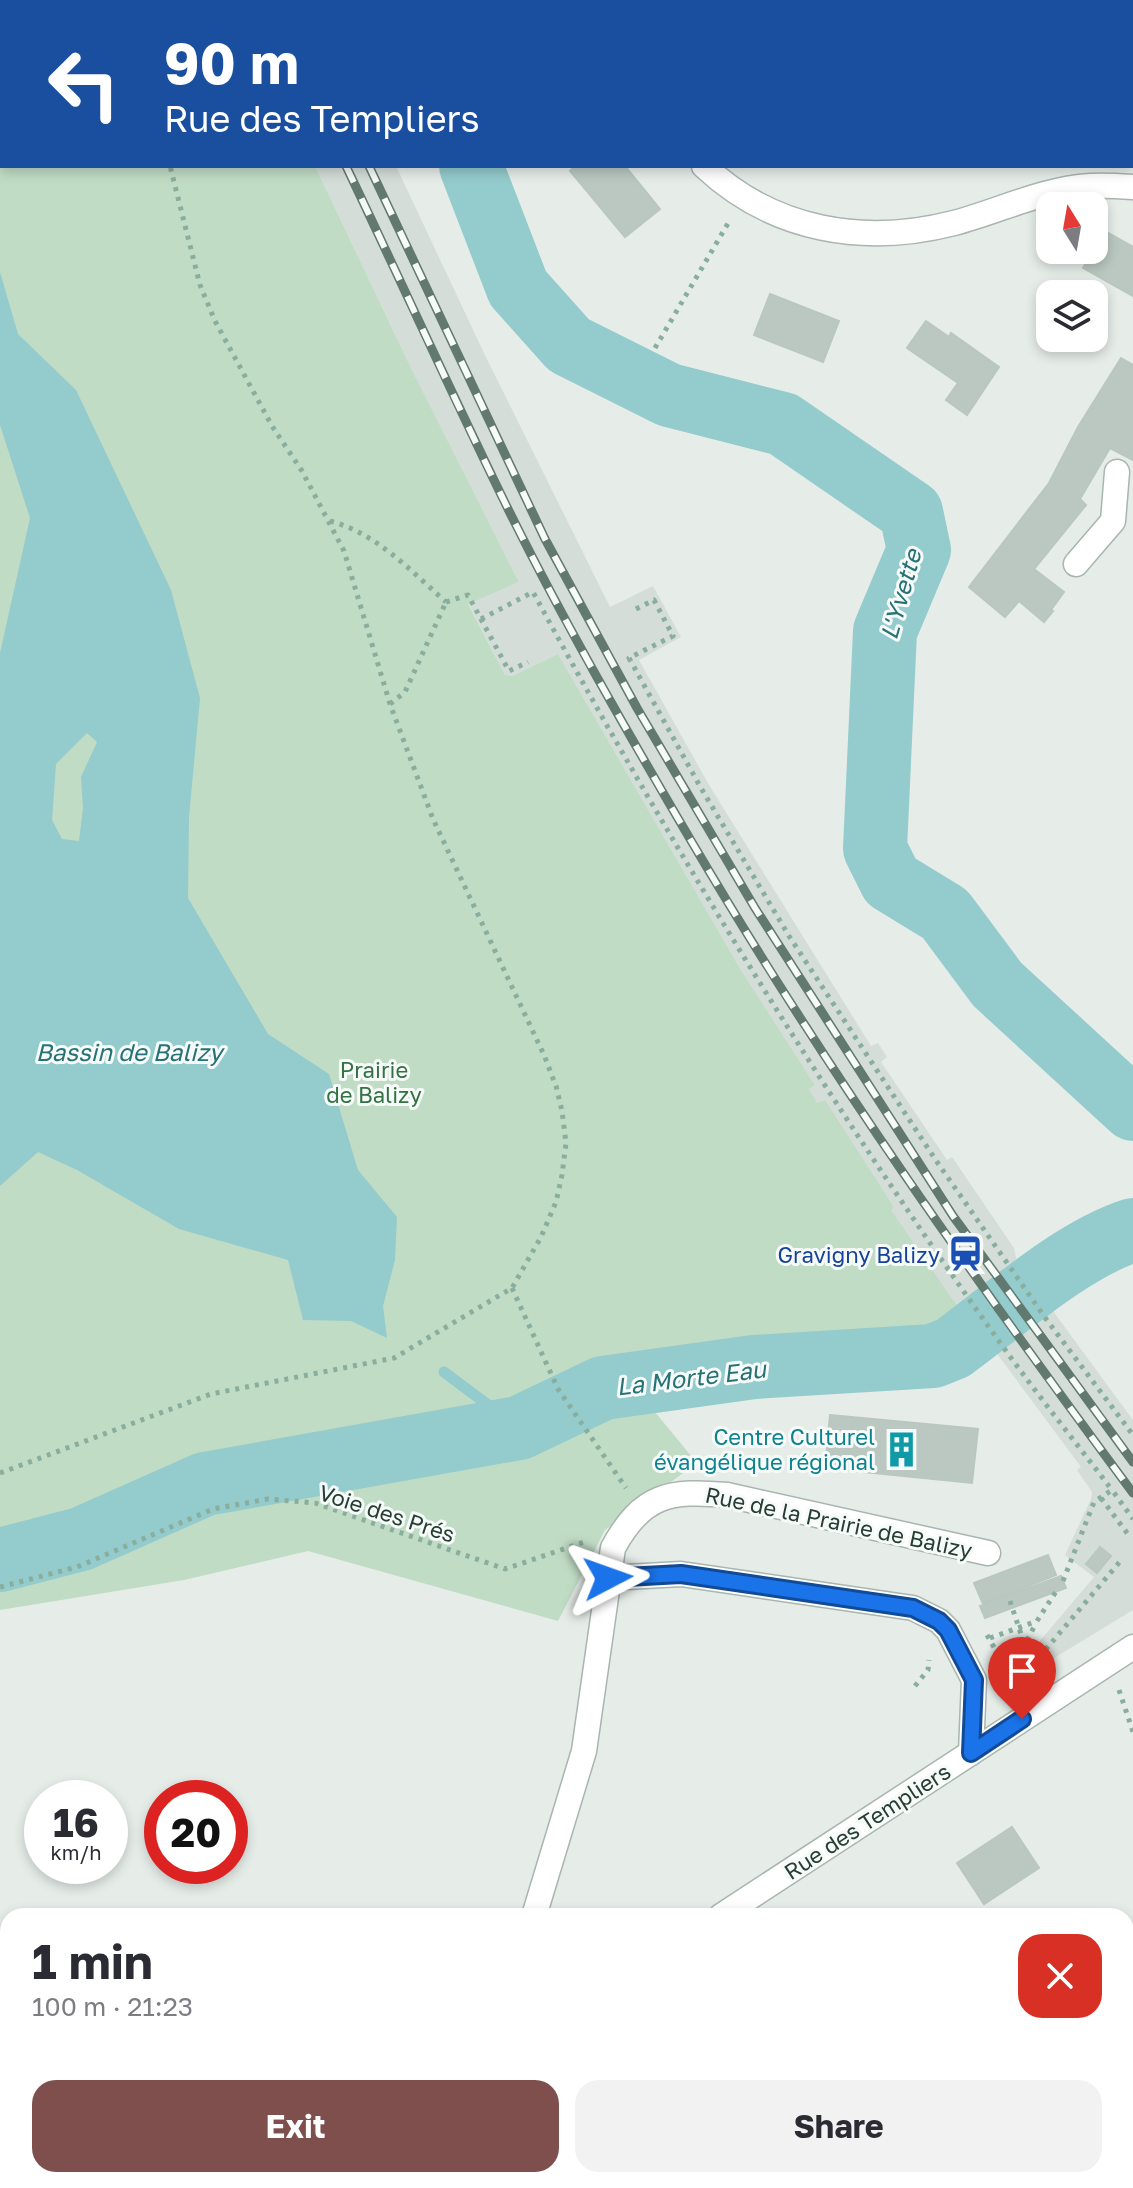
<!DOCTYPE html>
<html lang="en">
<head>
<meta charset="utf-8">
<style>
	:root { --surface:#fff; --page:#f2f2f3; --text:#2b2b33; --muted:#7c7c81; --accent:#7e4f4d }
	body { margin:0; font-family:"Golos Text",sans-serif; background:var(--page); color:var(--text); height:100vh; display:flex; flex-direction:column; font-size:30px; white-space:nowrap }
	* { box-sizing:border-box; margin:0 }
	p { font-size:26px; color:var(--muted) }
	.icon { flex:none; width:44px; height:44px; fill:none; stroke:currentColor; stroke-width:2; stroke-linecap:round; stroke-linejoin:round }
	.map { position:relative; flex:1; overflow:hidden }
	.sheet { position:absolute; left:0px; top:1908px; width:1134px; height:280px; display:flex; flex-direction:column; background:var(--surface); border-radius:24px 24px 0 0; box-shadow:0 4px 12px #0003 }
	.sheet>* { flex:none }
	.hud { position:absolute; left:0px; top:0px; width:1134px; height:168px; box-shadow:0 4px 12px #0003; background:#1a4fa0; color:#fff; overflow:hidden }
	.needle { width:52px; rotate:349deg }
	.tools { position:absolute; left:1036px; top:192px; display:grid; gap:16px }
	.tools a { display:grid; place-items:center; width:72px; height:72px; border-radius:16px; background:var(--surface); box-shadow:0 4px 12px #0003; font-size:40px }
	.speed { position:absolute; left:24px; top:1780px; display:flex; gap:16px; font-size:40px; font-weight:700; text-align:center }
	.speed>* { display:grid; place-content:center; width:104px; height:104px; border-radius:50%; background:var(--surface); box-shadow:0 4px 12px #0003; line-height:1 }
	.speed small { font-size:20px; font-weight:400 }
	.speed .limit { border:12px solid #d22; background:#fff; color:#111 }
	.pin { position:absolute; display:grid; place-items:center; width:68px; height:68px; color:#fff; margin:-82px -34px; border-radius:50% 50% 50% 0; rotate:-45deg; box-shadow:0 0 8px #0007 }
	.pin .icon { rotate:45deg }
	.me { position:absolute; width:88px; margin:-44px; rotate:86deg; stroke-linejoin:round; filter:drop-shadow(0 0 6px #0008) }
	.turn { display:flex; align-items:center; gap:28px; height:168px; padding:0 32px; font-size:36px }
	.turn .icon { width:104px; height:104px; stroke-width:2.5 }
	.turn b { display:block; font-size:56px; line-height:68px }
	.round { display:grid; place-items:center; flex:none; width:84px; height:84px; border-radius:24px; background:var(--page) }
	.head { display:flex; align-items:center; justify-content:space-between; height:136px; padding:0 32px }
	h1 { font-size:48px; font-weight:700; line-height:60px }
	.action { display:flex; gap:16px; margin-top:auto; padding:16px 32px }
	.action a { flex:1; height:92px; border-radius:24px; background:var(--accent); color:#fff; font-size:32px; font-weight:700; line-height:92px; text-align:center }
	.action a+a { background:var(--page); color:var(--text) }
	.map>svg:first-child { display:block }
	.built { fill:#d4ddd8 }
	.green { fill:#c1dcc5 }
	.water { fill:#94cbcc; fill-rule:evenodd }
	.lines { fill:none; stroke-linecap:round; stroke-linejoin:round }
	.stream { stroke:#94cbcc; stroke-width:11 }
	.river { stroke:#94cbcc; stroke-width:64 }
	.building { fill:#bbc8c2; stroke:#b9c7bf; stroke-width:2 }
	.minor-casing { stroke:#a9b5af; stroke-width:27 }
	.path { stroke:#8aae9e; stroke-width:5; stroke-dasharray:4 6; stroke-linecap:butt }
	.minor { stroke:#fff; stroke-width:24 }
	.rail-casing { stroke:#61796f; stroke-width:9 }
	.rail { stroke:#f6faf8; stroke-width:6; stroke-dasharray:18; stroke-linecap:butt }
	.route-casing { stroke:#114b97; stroke-width:20 }
	.route { stroke:#1a73e8; stroke-width:14 }
	.labels { text-anchor:middle; dominant-baseline:central; stroke-width:6; stroke-linejoin:round; paint-order:stroke }
	.park-label { font-size:22px; fill:#347144; stroke:#f6faf8 }
	.transit-label { font-size:22px; fill:#164399; stroke:#f6faf8; text-anchor:end }
	.culture-label { font-size:22px; fill:#0d838f; stroke:#f6faf8; text-anchor:end }
	.street-label { font-size:22px; fill:#263e34; stroke:#f6faf8 }
	.water-label { font-size:24px; font-style:italic; fill:#267274; stroke:#f6faf8 }
</style>
</head>
<body>
<div class="map">
<svg width="1133" height="2188" viewBox="0 0 1133 2188">
	<rect width="100%" height="100%" fill="#e6ede9"/>
	<!-- built -->
	<polygon class="built" points="315,166 396,166 483,351 610,607 653,586 681,637 639,660 709,785 871,1046 878,1043 887,1057 881,1062 906,1099 947,1160 952,1157 1014,1248 1017,1262 1133,1420 1133,1610 1041,1666 1028,1655 1094,1577 1065,1555 1091,1499 1092,1492 1077,1470 1081,1467 963,1308 953,1301 890,1209 894,1207 824,1100 817,1104 809,1089 815,1085 741,970 558,654 512,676 505,675 468,603 519,582 411,368"/>
	<!-- green -->
	<polygon class="green" points="0,0 95,2 2,2 2,166 315,166 411,368 519,582 468,604 505,675 512,676 558,654 741,970 815,1085 809,1089 817,1103 825,1100 894,1207 891,1210 953,1300 970,1318 934,1340 708,1352 617,1366 697,1463 605,1530 558,1621 308,1551 184,1580 0,1610"/>
	<!-- water -->
	<path class="water" d="M0,272L18,334L76,390L171,590L200,698L189,817L188,898L268,1034L329,1074L358,1170L397,1217L395,1260L383,1306L387,1338L351,1321L303,1320L288,1260L179,1229L77,1170L38,1152L0,1186V653L30,518L0,425ZM87,733L97,742L81,777L83,808L79,841L62,839L52,820L56,764Z"/>
	<g class="lines">
		<!-- stream -->
		<polyline class="stream" points="444,1372 519,1428"/>
		<!-- river -->
		<g class="river">
			<polyline points="201,0 207,2"/>
			<polyline points="471,166 518,288 569,345 669,395 783,424 911,512 919,550 885,631 875,849 891,881 945,914 997,984 1133,1109"/>
			<path d="M0,1560L81,1539L205,1484L519,1428L603,1388L754,1367L933,1356L953,1348C1006,1309 1071,1250 1133,1230"/>
		</g>
	</g>
	<!-- building -->
	<g class="building">
		<polygon points="442,0 482,0 480,2"/>
		<polygon points="984,0 1047,0 1046,2"/>
		<polygon points="576,166 625,166 660,209 625,237 570,171"/>
		<polygon points="1105,231 1133,247 1133,296 1083,268"/>
		<polygon points="770,294 839,321 823,362 754,335"/>
		<polygon points="926,321 949,337 951,333 999,367 967,415 946,400 958,383 907,348"/>
		<polygon points="1121,358 1133,365 1133,460 1110,448 1080,499 1086,505 1034,569 1064,592 1051,610 1053,611 1044,622 1019,601 1005,617 969,587 1049,483 1078,427"/>
		<polygon points="830,1415 978,1429 972,1483 825,1468"/>
		<polygon points="1100,1547 1111,1556 1097,1573 1086,1564"/>
		<polygon points="1048,1555 1056,1575 983,1604 974,1583"/>
		<polygon points="1061,1576 1066,1588 985,1618 980,1606"/>
		<polygon points="1012,1827 1039,1868 984,1904 957,1863"/>
		<polygon points="501,2180 556,2180 565,2188 510,2188"/>
		<polygon points="645,2180 691,2180 684,2188 653,2188"/>
		<polygon points="707,2180 721,2180 730,2188 700,2188"/>
	</g>
	<g class="lines">
		<defs>
			<g id="minor">
				<polyline points="599,0 600,2"/>
				<path d="M704,166C773,231 864,246 954,223C999,211 1043,189 1090,186C1104,185 1119,186 1133,187"/>
				<polyline points="1076,564 1113,521 1117,472"/>
				<polyline points="608,1578 681,1574 913,1608 939,1621 948,1630 974,1680 971,1753"/>
				<path d="M534,1916L584,1751L613,1548C642,1494 670,1490 727,1495L988,1553"/>
				<polyline points="721,1916 1133,1647"/>
				<polyline points="598,2180 606,2188"/>
				<polyline points="379,2188 385,2180"/>
				<polyline points="455,2188 463,2180"/>
			</g>
		</defs>
		<!-- minor casing -->
		<use href="#minor" class="minor-casing"/>
		<!-- path -->
		<g class="path">
			<polyline points="168,2 168,0"/>
			<polyline points="0,28 2,29"/>
			<polyline points="655,348 730,220"/>
			<path d="M330,521C376,533 411,571 446,602"/>
			<polyline points="446,602 468,595 509,671 528,662"/>
			<polyline points="636,609 654,600 673,636 629,658 701,788 789,936 935,1159 1046,1319 1133,1435"/>
			<path d="M481,619L533,592C675,854 832,1109 1006,1351C1040,1398 1077,1444 1112,1490"/>
			<polyline points="390,704 405,692 446,602"/>
			<polyline points="512,1288 558,1389 626,1488"/>
			<polyline points="0,1473 211,1394 394,1358 512,1288 541,1237 556,1202 562,1175 566,1143 562,1111 556,1086 544,1055 433,819 390,704 344,551 302,471 272,426 215,321 200,285 170,166"/>
			<polyline points="1101,1498 1130,1537"/>
			<polyline points="1063,1581 1094,1502 1112,1490 1133,1519"/>
			<polyline points="0,1587 77,1567 213,1509 268,1499 315,1503 505,1569 584,1542"/>
			<polyline points="1010,1601 1024,1643"/>
			<polyline points="987,1635 1004,1665 1018,1658 1030,1668 1123,1558"/>
			<polyline points="990,1638 1037,1621 1057,1590"/>
			<polyline points="1018,1658 1036,1623"/>
			<polyline points="915,1686 928,1670 929,1660"/>
			<polyline points="1119,1690 1133,1732"/>
		</g>
		<!-- minor -->
		<use href="#minor" class="minor"/>
		<defs>
			<g id="rail">
				<polyline points="272,0 273,2"/>
				<polyline points="295,0 296,2"/>
				<path d="M346,166C401,281 453,397 509,511C565,624 629,735 693,844C826,1070 977,1283 1133,1493"/>
				<polyline points="369,166 545,539 637,708 755,908 953,1216 1133,1462"/>
			</g>
		</defs>
		<!-- rail casing -->
		<use href="#rail" class="rail-casing"/>
		<!-- rail -->
		<use href="#rail" class="rail"/>
	</g>
	<g class="lines">
		<defs>
			<polyline id="route" points="608,1578 681,1574 913,1608 939,1621 948,1630 974,1680 971,1753 1022,1719"/>
		</defs>
		<!-- route casing -->
		<use href="#route" class="route-casing"/>
		<!-- route -->
		<use href="#route" class="route"/>
	</g>
	<!-- icons -->
	<defs>
		<symbol id="station-bare" viewBox="-9 -9 18 18"><path d="M-3-6H3Q5-6 5-4V2Q5 4 3 4L4.5 6H3L1.5 4h-3L-3 6H-4.5L-3 4Q-5 4-5 2V-4Q-5-6-3-6ZM-3.5-4v3h7v-3ZM-3.5 1v1.5H-2V1ZM2 1v1.5H3.5V1Z" fill="#1a4fb4" stroke="#f6faf8" stroke-width="2.5" paint-order="stroke"/></symbol>
		<symbol id="building-bare" viewBox="-9 -9 18 18"><path d="M-4-6H4V6H1V3H-1V6H-4ZM-2.5-4.3h1.7v1.8h-1.7ZM.8-4.3h1.7v1.8H.8ZM-2.5-1h1.7V.8h-1.7ZM.8-1h1.7V.8H.8Z" fill="#0f9aa8" stroke="#f6faf8" stroke-width="2.5" paint-order="stroke"/></symbol>
	</defs>
	<g fill-rule="evenodd">
		<use href="#station-bare" x="940" y="1228" width="51" height="51"/>
		<use href="#building-bare" x="876" y="1424" width="51" height="51"/>
	</g>
	<g class="labels">
		<!-- park labels -->
		<g class="park-label">
			<text x="374" y="1069">Prairie<tspan x="374" dy="25">de Balizy</tspan></text>
		</g>
		<!-- transit labels -->
		<g class="transit-label">
			<text x="940" y="1254">Gravigny Balizy</text>
		</g>
		<!-- culture labels -->
		<g class="culture-label">
			<text x="875" y="1436">Centre Culturel<tspan x="875" dy="25">évangélique régional</tspan></text>
		</g>
		<!-- street labels -->
		<g class="street-label">
			<text transform="translate(387 1513) rotate(18)">Voie des Prés</text>
			<text transform="translate(839 1522) rotate(12)">Rue de la Prairie de Balizy</text>
			<text transform="translate(867 1821) rotate(-33)">Rue des Templiers</text>
		</g>
		<!-- water labels -->
		<g class="water-label">
			<text transform="translate(900 594) rotate(-74)">L'Yvette</text>
			<text x="129" y="1051">Bassin de Balizy</text>
			<text transform="translate(691 1377) rotate(-7)">La Morte Eau</text>
		</g>
	</g>
</svg>
<div class="tools">
<a><svg class="needle" viewBox="-14 -14 28 28"><path d="M0-13l5 13h-10z" fill="#e53935"/><path d="M0 13l5-13h-10z" fill="#7c7c81"/></svg></a>
<a><svg class="icon" aria-label="layers" viewBox="0 0 24 24"><path d="M12 4l9 5-9 5-9-5zM3 14l9 5 9-5"/></svg></a>
</div>
<div class="speed"><div>16<small>km/h</small></div><div class="limit">20</div></div>
<div class="pin" style="left:1022px;top:1719px;background:#d93025"><svg class="icon" aria-label="arrive" viewBox="0 0 24 24"><path d="M6 21V4h12l-3 4 3 4H6"/></svg></div>
<svg class="me" style="left:608px;top:1578px" viewBox="-20 -20 40 40"><path d="M0-17L14 15 0 8-14 15z" fill="#1a73e8" stroke="#fff" stroke-width="4"/></svg>
<div class="hud">
<div class="turn"><svg class="icon" aria-label="left" viewBox="0 0 24 24"><path d="M17 20v-9H6M10 6l-5 5 5 5"/></svg><div><b>90 m</b>Rue des Templiers</div></div>
</div>
<section class="sheet">
<div class="head"><div><h1>1 min</h1><p>100 m · 21:23</p></div><a class="round" style="background:#d93025;color:#fff"><svg class="icon" aria-label="close" viewBox="0 0 24 24"><path d="M6 6l12 12M18 6L6 18"/></svg></a></div>
<div class="action"><a>Exit</a><a>Share</a></div>
</section>
</div>
</body>
</html>
